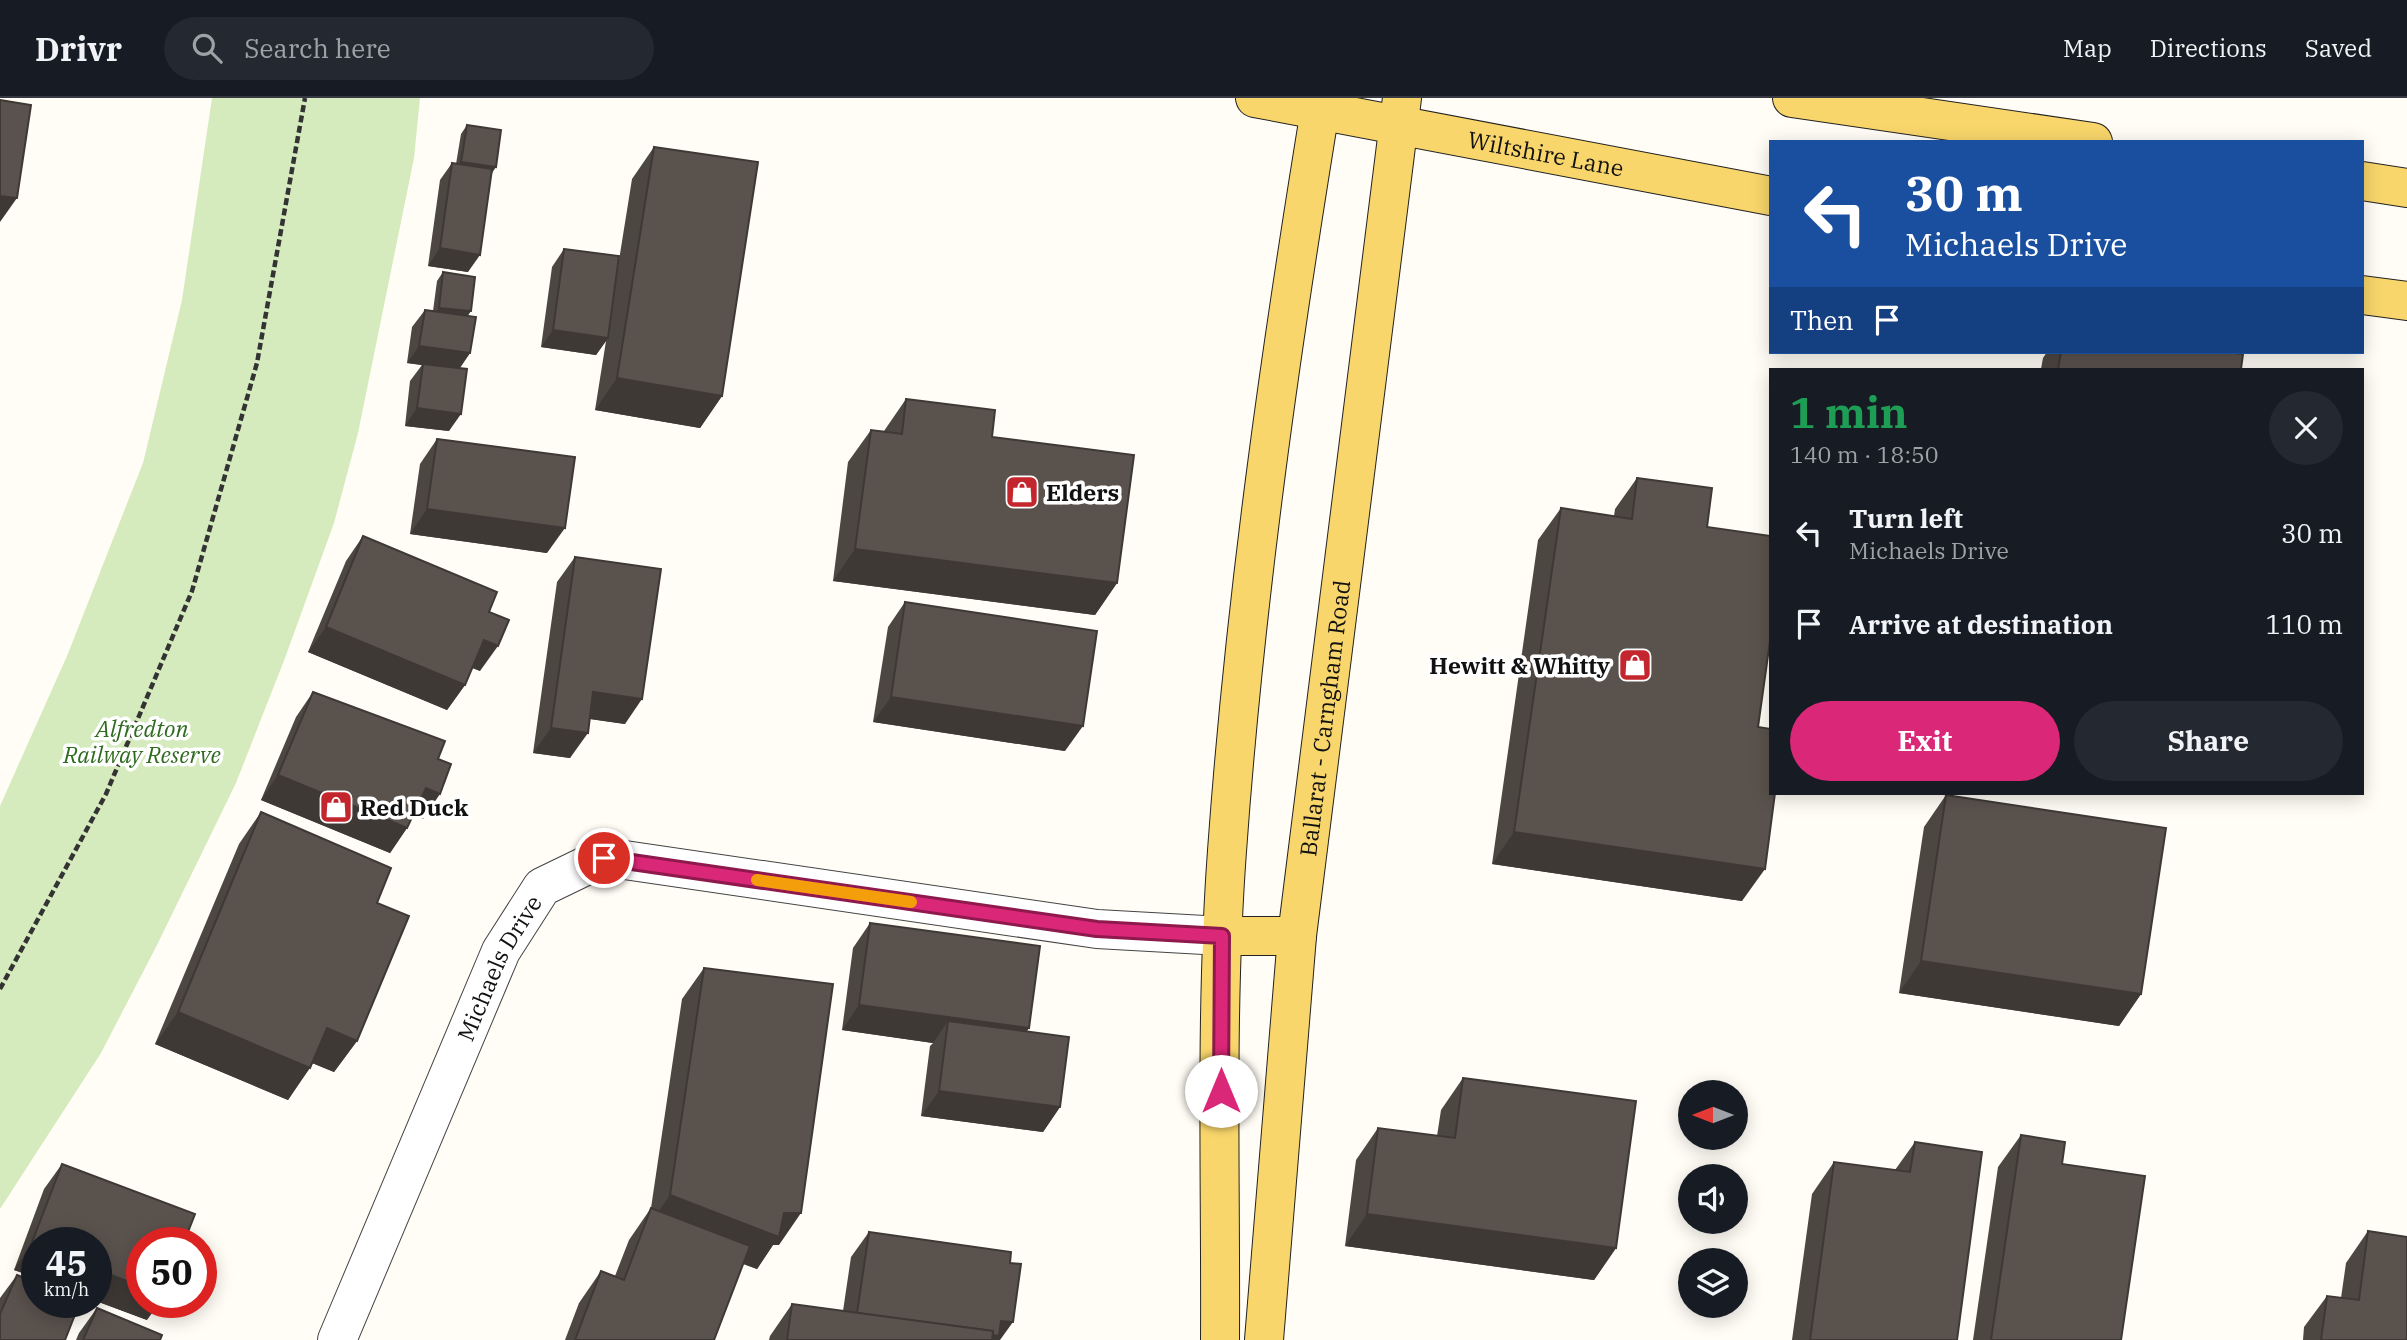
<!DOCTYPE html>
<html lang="en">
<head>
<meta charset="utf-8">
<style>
	:root { --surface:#171b24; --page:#242831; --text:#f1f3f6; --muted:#9ea1a6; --line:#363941; --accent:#db2777 }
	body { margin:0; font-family:"IBM Plex Serif",serif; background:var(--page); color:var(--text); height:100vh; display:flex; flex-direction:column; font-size:26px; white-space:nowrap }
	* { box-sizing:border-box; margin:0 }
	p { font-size:23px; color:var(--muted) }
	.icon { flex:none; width:38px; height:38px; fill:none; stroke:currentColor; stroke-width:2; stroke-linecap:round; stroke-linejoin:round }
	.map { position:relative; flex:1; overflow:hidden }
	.panel { position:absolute; left:1769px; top:270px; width:595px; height:427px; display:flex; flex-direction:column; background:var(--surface); border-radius:0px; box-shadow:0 4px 18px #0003 }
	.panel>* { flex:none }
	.banner { position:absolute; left:1769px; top:42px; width:595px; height:214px; border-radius:0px; box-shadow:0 4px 18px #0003; background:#1a4fa0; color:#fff; overflow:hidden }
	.needle { width:46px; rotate:270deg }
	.fabs { position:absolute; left:1678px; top:982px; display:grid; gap:14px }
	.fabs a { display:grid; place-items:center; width:70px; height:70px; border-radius:50%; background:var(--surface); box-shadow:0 4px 18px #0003; font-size:35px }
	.speed { position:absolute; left:21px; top:1129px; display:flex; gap:14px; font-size:35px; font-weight:700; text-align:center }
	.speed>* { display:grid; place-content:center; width:91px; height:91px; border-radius:50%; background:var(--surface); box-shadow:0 4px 18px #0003; line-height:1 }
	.speed small { font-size:18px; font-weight:400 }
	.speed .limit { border:10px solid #d22; background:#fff; color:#111 }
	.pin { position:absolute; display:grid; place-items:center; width:60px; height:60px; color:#fff; margin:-30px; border:4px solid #fff; border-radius:50%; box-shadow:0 2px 7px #0007 }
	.me { position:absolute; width:77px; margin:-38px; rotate:0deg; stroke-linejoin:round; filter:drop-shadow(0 0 5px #0008) }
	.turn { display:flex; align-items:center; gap:24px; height:147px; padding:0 21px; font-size:32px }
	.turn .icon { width:91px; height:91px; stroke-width:2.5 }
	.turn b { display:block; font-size:49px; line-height:60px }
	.then { display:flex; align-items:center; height:66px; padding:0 21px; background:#0003; gap:14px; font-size:26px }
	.round { display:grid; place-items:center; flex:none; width:74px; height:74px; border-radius:37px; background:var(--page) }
	.head { display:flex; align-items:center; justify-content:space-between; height:119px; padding:0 21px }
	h1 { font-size:42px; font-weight:700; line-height:52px; color:#1e9e55 }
	.cta { display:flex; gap:14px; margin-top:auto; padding:14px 21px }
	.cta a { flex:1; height:80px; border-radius:42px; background:var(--accent); color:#fff; font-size:28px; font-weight:700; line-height:80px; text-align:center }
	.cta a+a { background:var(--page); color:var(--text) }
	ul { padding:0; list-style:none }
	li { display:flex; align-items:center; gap:21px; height:91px; padding:0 21px }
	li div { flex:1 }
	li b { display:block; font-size:26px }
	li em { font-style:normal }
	header { display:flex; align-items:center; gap:42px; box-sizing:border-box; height:98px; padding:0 35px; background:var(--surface); border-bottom:2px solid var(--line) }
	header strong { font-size:33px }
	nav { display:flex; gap:38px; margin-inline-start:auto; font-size:24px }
	.search { width:490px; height:63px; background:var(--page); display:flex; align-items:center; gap:18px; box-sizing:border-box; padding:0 24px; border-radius:38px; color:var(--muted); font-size:26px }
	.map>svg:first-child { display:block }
	.green { fill:#d5ebbd }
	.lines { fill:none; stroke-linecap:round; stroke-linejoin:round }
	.minor-casing { stroke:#444; stroke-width:40 }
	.major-casing { stroke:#222; stroke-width:40 }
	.path { stroke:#333; stroke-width:4.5; stroke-dasharray:7 3.5; stroke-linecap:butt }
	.minor { stroke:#fff; stroke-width:38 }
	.major { stroke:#f9d66b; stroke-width:38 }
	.wall { fill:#4d4742 }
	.shaded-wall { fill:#3f3936 }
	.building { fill:#5a524d; stroke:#3f3936; stroke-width:2 }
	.route-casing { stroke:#8e194d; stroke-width:18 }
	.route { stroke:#db2777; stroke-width:12 }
	.slow { stroke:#f59e0b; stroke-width:12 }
	.labels { text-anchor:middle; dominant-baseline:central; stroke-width:7; stroke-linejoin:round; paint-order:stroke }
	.street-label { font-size:23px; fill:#111; stroke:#fff }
	.poi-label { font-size:23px; font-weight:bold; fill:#111; stroke:#fff; text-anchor:start }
	.park-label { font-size:23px; font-style:italic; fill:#2f6b1f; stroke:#fff }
</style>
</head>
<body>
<header>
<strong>Drivr</strong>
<div class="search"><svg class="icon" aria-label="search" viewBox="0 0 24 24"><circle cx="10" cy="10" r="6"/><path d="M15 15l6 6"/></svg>Search here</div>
<nav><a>Map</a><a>Directions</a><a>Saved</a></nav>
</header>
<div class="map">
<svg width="2407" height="1242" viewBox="0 0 2407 1242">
	<rect width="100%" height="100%" fill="#fffdf5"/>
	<!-- green -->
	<polygon class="green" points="212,0 420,0 414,60 358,335 334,425 285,560 236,685 156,849 101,955 0,1111 0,708 67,558 143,365 182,202"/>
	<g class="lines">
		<defs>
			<g id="minor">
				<path id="s1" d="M337,1242L501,853L542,789L604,759L1097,831L1222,838"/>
			</g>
			<g id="major">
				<path id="s2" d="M1255,0L1771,98"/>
				<polyline points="1792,0 2093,44"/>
				<polyline points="2362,83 2407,90"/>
				<polyline points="2362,197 2407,203"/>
				<polyline points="1222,838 1297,838"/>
				<path d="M1220,1242C1221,1079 1215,915 1227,753C1245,501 1281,249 1322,0"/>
				<path id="s3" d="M1264,1242L1297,838L1402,0"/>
			</g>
		</defs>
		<!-- minor casing -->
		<use href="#minor" class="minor-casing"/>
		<!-- major casing -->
		<use href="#major" class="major-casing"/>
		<!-- path -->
		<polyline class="path" points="0,891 106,696 192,493 257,265 305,0"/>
		<!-- minor -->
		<use href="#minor" class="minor"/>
		<!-- major -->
		<use href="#major" class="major"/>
	</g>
	<!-- wall -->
	<g class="wall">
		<polygon points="467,27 492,75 468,174 428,168 440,82 452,65 456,66 461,36"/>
		<polygon points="654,49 722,298 700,330 595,312 606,243 596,257 541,249 552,169 564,151 616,181 632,81"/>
		<polygon points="443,174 468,218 470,255 460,270 449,333 405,328 410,283 422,267 407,265 412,229 425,212 433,213 437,183"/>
		<polygon points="2047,254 2228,254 2241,271 2041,271 2043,260"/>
		<polygon points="906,301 992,339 1117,485 1095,517 833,483 848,364 871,332 884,333"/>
		<polygon points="437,341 547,455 410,436 420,366"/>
		<polygon points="1637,380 1707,429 1758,629 1742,803 1492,766 1538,442 1561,410 1614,418 1615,411"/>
		<polygon points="363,438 489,514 480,573 472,570 465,587 447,612 308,554 346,463"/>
		<polygon points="575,459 625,626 590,621 570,660 533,655 557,484"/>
		<polygon points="905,504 1065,653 873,624 888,529"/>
		<polygon points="313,594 423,721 413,717 407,730 390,755 261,702 296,619"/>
		<polygon points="1946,697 2141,896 2119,928 1899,895 1924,729"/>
		<polygon points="261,714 377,805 357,943 334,974 312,965 288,1002 155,946 239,746"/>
		<polygon points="870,825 1029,930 1027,933 1060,1009 1043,1034 921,1018 930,948 933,945 842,932 853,850"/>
		<polygon points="704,870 779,1147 773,1147 757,1171 743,1166 714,1242 565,1242 579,1205 601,1173 615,1178 629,1142 651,1110 682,901"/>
		<polygon points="1463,980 1616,1150 1594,1182 1345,1148 1356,1062 1378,1030 1437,1038 1441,1012"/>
		<polygon points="2021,1037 2062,1066 2121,1242 1973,1242 1998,1069"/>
		<polygon points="1915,1044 1957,1242 1792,1242 1812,1096 1834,1064 1895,1072"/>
		<polygon points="62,1066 147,1222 96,1203 96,1144 37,1144 37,1180 14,1172 44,1091"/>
		<polygon points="2368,1133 2407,1242 2303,1242 2304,1229 2327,1198 2341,1200 2346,1165"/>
		<polygon points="869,1134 1000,1242 769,1242 770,1238 792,1206 843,1213 851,1159"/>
		<polygon points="17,1177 0,1242 0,1200"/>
		<polygon points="97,1210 160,1242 76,1242 79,1235"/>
	</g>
	<!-- shaded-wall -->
	<g class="shaded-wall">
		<polygon points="461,64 496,69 490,78 455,73"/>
		<polygon points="0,98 17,100 0,124"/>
		<polygon points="440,150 480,157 468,174 428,168"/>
		<polygon points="439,210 471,213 465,222 432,219"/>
		<polygon points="553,232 608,240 596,257 541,249"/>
		<polygon points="419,248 470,255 458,272 407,265"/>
		<polygon points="617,280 722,298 700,330 595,312"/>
		<polygon points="417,310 461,316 449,333 405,328"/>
		<polygon points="427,411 565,430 547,455 410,436"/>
		<polygon points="855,451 1117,485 1095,517 833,483"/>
		<polygon points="326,529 465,587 447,612 308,554"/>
		<polygon points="484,542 498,548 480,573 467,567"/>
		<polygon points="593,594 642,601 625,626 576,619"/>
		<polygon points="891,599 1083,628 1065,653 873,624"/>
		<polygon points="551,630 588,635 570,660 533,655"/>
		<polygon points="278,677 407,730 390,755 261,702"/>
		<polygon points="426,690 440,696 423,721 409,715"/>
		<polygon points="1514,734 1765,771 1742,803 1492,766"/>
		<polygon points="1921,863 2141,896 2119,928 1899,895"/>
		<polygon points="859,907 1029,930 1011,955 948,923 933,945 842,932"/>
		<polygon points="178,914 310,970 288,1002 155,946"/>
		<polygon points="327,930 357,943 334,974 305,962"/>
		<polygon points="939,993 1060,1009 1043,1034 921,1018"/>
		<polygon points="670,1097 784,1115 801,1115 779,1147 773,1147 757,1171 648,1129"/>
		<polygon points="1367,1116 1616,1150 1594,1182 1345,1148"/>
		<polygon points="31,1147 37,1149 37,1180 14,1172"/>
		<polygon points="96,1171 142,1189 142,1204 160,1204 147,1222 96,1203"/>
		<polygon points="1001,1223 1013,1224 1000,1242 839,1242"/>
	</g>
	<!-- building -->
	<g class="building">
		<polygon points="0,2 31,7 17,100 0,98"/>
		<polygon points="467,27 501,32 496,69 461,64"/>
		<polygon points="654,49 758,64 722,298 617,280"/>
		<polygon points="452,65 492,71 480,157 440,150"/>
		<polygon points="564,151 619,158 608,240 553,232"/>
		<polygon points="443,174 475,179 471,213 439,210"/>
		<polygon points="425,212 476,219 470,255 419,248"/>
		<polygon points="2061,254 2228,254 2243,256 2241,271 2058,271"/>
		<polygon points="423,266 467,271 461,316 417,310"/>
		<polygon points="906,301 995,312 992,339 1134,357 1117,485 855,451 871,332 902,336"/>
		<polygon points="437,341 575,359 565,430 427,411"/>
		<polygon points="1637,380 1712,390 1707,429 1771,438 1771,536 1758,629 1771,631 1771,695 1775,695 1765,771 1514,734 1561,410 1632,421"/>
		<polygon points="363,438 497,494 489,514 509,522 498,548 484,542 465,587 326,529"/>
		<polygon points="575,459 661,471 642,601 593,594 588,635 551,630"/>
		<polygon points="905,504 1097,533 1083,628 891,599"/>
		<polygon points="313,594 445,643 438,661 451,666 440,696 426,690 407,730 278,677"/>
		<polygon points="1946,697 2166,730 2141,896 1921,863"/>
		<polygon points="261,714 391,770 377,805 409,818 357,943 327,930 310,970 178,914"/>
		<polygon points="870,825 1040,848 1029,930 859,907"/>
		<polygon points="704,870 833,886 801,1115 784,1115 779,1139 670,1097"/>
		<polygon points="948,923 1069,939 1060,1009 939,993"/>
		<polygon points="1463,980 1636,1003 1616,1150 1367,1116 1378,1030 1455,1040"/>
		<polygon points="2021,1037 2065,1044 2062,1066 2145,1078 2121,1242 1991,1242"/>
		<polygon points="1915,1044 1982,1054 1957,1242 1810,1242 1834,1064 1910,1074"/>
		<polygon points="62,1066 195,1116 184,1144 142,1144 142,1189 96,1171 96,1144 37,1144 37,1149 31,1147"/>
		<polygon points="651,1110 750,1148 714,1242 575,1242 601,1173 624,1182"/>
		<polygon points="2368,1133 2407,1139 2407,1242 2321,1242 2327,1198 2359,1202"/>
		<polygon points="869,1134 1011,1154 1010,1165 1021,1166 1013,1224 1001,1223 999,1238 993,1237 993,1233 857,1215"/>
		<polygon points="17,1177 37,1185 37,1204 80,1204 65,1242 0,1242 0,1216"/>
		<polygon points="792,1206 993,1233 992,1242 787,1242"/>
		<polygon points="97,1210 162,1237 160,1242 83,1242"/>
	</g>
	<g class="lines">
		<defs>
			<polyline id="route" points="604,760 1097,831 1222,838 1221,993"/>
		</defs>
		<!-- route casing -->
		<use href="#route" class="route-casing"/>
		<!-- route -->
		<use href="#route" class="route"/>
		<!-- slow -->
		<polyline class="slow" points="757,782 911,804"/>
	</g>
	<!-- icons -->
	<defs>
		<symbol id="shop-square" viewBox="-11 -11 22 22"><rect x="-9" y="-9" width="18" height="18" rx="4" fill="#c4262e" stroke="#fff"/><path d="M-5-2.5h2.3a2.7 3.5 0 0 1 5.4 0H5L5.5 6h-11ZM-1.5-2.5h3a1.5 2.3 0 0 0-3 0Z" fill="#fff"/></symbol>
	</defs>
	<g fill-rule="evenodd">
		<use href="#shop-square" x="1003" y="375" width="38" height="38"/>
		<use href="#shop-square" x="1616" y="548" width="38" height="38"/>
		<use href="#shop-square" x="317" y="690" width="38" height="38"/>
	</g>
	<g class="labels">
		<!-- street labels -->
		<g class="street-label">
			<text stroke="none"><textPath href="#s2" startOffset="296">Wiltshire Lane</textPath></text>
			<text stroke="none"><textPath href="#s3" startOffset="625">Ballarat - Carngham Road</textPath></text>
			<text stroke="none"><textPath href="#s1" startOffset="406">Michaels Drive</textPath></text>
		</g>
		<!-- poi labels -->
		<g class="poi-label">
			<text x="1046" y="394">Elders</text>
			<text x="1610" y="567" text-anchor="end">Hewitt &amp; Whitty</text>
			<text x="360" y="709">Red Duck</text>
		</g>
		<!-- park labels -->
		<g class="park-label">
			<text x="142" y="630">Alfredton<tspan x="142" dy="26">Railway Reserve</tspan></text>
		</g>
	</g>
</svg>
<div class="fabs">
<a><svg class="needle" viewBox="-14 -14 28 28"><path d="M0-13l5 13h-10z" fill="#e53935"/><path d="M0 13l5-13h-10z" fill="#9ea1a6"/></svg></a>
<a><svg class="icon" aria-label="sound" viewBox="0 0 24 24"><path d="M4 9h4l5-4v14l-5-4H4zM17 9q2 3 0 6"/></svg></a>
<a><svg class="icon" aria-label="layers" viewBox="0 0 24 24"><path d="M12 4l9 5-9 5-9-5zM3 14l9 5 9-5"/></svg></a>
</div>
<div class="speed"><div>45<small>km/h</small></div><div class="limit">50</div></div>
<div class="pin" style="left:604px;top:760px;background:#d93025"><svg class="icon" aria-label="arrive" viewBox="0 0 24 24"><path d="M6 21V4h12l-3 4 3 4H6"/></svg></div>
<svg class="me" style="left:1221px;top:993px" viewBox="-20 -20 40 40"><circle r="19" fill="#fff"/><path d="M0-13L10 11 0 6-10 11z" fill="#db2777"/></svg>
<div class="banner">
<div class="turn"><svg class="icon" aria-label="left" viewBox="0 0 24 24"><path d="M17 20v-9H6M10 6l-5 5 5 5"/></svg><div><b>30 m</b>Michaels Drive</div></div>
<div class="then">Then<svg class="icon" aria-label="arrive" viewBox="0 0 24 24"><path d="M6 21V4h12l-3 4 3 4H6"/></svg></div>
</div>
<section class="panel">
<div class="head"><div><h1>1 min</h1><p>140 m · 18:50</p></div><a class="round"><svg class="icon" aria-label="close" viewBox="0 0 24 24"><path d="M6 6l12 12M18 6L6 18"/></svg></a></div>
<ul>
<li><svg class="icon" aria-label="left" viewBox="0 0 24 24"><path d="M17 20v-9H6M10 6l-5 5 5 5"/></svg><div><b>Turn left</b><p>Michaels Drive</p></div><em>30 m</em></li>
<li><svg class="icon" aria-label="arrive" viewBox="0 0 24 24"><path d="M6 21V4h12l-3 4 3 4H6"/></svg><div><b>Arrive at destination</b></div><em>110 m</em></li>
</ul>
<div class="cta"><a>Exit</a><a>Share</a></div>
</section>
</div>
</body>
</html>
